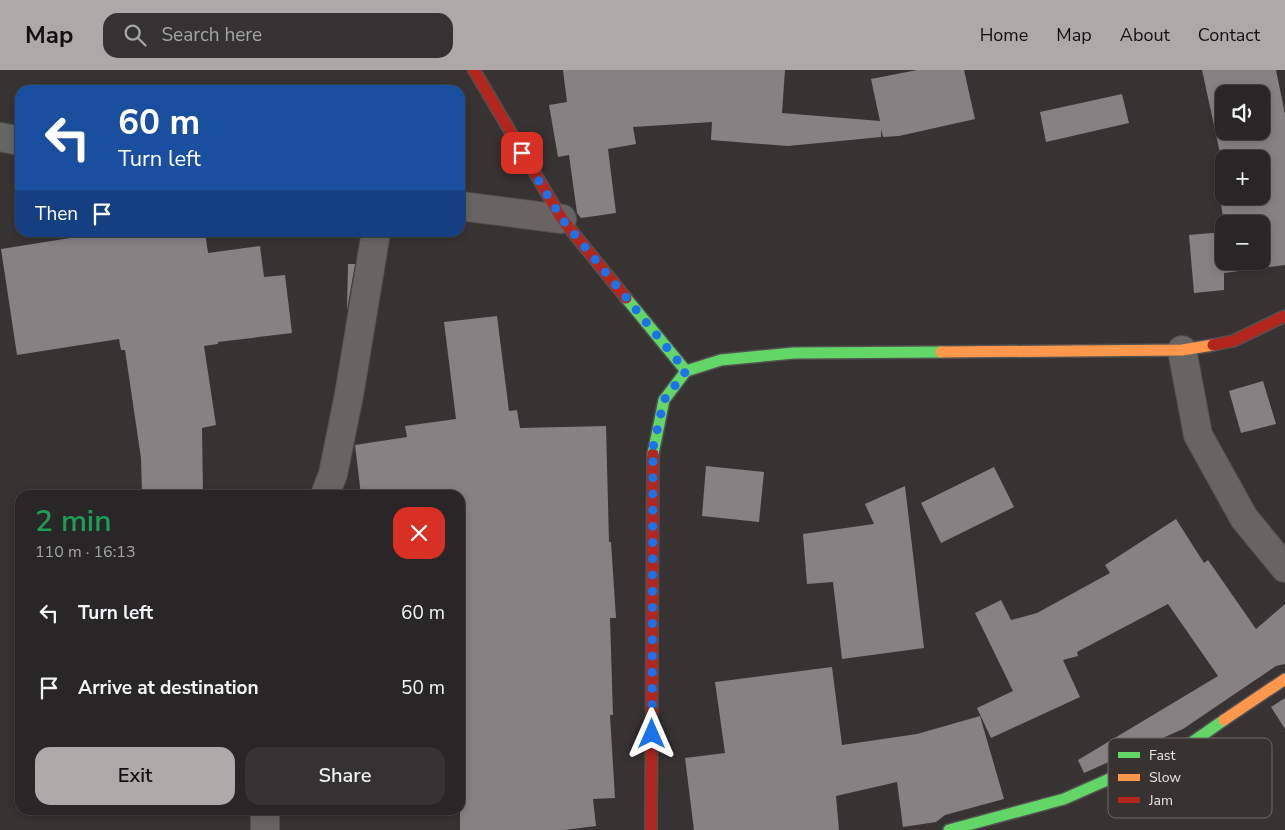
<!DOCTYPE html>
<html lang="en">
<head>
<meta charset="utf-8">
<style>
	:root { --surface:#282626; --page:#343232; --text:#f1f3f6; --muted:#a5a5a7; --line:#444343; --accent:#ada9a8 }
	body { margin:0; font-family:"Nunito Sans",sans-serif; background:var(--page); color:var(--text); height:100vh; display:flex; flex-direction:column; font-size:19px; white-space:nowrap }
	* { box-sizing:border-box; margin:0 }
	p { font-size:16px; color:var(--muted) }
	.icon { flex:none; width:28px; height:28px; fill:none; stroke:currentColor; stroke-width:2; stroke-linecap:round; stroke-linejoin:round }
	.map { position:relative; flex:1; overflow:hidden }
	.sheet { position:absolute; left:15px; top:420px; width:450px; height:325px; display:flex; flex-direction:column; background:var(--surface); border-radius:15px; box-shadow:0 2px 8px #0003,0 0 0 1px var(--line) }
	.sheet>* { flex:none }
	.hud { position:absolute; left:15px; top:15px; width:450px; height:152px; border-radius:15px; box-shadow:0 2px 8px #0003,0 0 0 1px var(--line); background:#1a4fa0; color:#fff; overflow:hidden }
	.fabs { position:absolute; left:1215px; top:15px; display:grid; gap:10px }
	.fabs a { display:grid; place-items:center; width:55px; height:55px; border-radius:10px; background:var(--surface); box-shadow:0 2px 8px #0003,0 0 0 1px var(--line); font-size:25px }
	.pin { position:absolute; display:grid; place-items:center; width:42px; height:42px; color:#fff; margin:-21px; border-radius:10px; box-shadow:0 2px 8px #0006 }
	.me { position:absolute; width:55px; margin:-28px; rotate:0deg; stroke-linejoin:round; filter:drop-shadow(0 0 4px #0008) }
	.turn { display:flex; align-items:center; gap:18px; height:105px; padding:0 20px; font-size:22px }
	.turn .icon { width:65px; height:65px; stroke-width:2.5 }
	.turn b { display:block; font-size:35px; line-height:42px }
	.then { display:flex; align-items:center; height:48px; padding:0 20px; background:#0003; gap:10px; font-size:19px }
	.round { display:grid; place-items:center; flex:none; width:52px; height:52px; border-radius:15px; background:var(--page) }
	.head { display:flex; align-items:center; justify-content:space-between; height:85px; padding:0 20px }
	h1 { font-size:30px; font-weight:600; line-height:38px; color:#1e9e55 }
	.primary-button { display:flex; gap:10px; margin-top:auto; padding:10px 20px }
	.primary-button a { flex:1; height:58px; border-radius:15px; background:var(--accent); color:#111; font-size:20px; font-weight:600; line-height:58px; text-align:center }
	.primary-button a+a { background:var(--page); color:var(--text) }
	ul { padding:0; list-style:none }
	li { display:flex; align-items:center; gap:15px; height:75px; padding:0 20px }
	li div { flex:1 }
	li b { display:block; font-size:19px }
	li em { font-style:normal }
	header { display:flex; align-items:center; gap:30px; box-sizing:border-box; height:70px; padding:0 25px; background:var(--accent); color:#111 }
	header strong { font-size:24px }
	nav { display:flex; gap:28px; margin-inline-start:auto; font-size:18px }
	.search { width:350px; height:45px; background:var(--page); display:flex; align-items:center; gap:12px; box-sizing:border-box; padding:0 18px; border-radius:15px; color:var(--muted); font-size:19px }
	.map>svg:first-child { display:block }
	.building { fill:#848282; fill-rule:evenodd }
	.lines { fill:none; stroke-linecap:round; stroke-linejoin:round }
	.street-casing { stroke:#535150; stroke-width:30 }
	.fast-casing { stroke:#535150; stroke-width:14 }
	.slow-casing { stroke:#535150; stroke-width:14 }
	.jam-casing { stroke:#535150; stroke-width:14 }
	.street { stroke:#676563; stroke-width:28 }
	.fast { stroke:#63d668; stroke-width:11 }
	.slow { stroke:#ff974d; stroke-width:11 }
	.jam { stroke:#b3261e; stroke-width:11 }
	.route { stroke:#1a73e8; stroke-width:9; stroke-dasharray:0 16.2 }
	.key { fill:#383230; stroke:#6e6967; stroke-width:1 }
	.key-label { font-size:14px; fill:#ede9e7 }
</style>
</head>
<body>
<header>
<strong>Map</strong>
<div class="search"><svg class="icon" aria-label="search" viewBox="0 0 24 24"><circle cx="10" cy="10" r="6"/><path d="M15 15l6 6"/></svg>Search here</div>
<nav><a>Home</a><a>Map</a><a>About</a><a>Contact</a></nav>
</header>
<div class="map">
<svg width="1285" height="760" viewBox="0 0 1285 760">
	<rect width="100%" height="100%" fill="#363332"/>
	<!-- building -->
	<g class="building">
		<polygon points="563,0 785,0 782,43 880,51 871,9 917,0 964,0 975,49 899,66 883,67 881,59 881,67 788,76 711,70 712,52 633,57 636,74 608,79 616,143 581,148 577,143 569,85 558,87 549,35 567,32"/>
		<path d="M1202,0H1276L1285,44V195L1224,203V220L1194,223L1189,165L1224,162V191H1261V154L1224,155L1216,98L1223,97ZM1224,24H1261V61H1224ZM1224,89H1261V126H1224Z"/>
		<polygon points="1122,24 1129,53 1046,72 1040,42"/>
		<polygon points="108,162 205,162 208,183 260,176 264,207 285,205 292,263 218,272 218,274 204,276 216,355 202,358 203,425 142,425 141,388 125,280 121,280 119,269 17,285 1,179"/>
		<polygon points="348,194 355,194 347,240"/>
		<polygon points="497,246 509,341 517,340 520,358 606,356 609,472 611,472 616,548 610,548 613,645 610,645 615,728 593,729 596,756 564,760 460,760 460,425 361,425 355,375 407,367 405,356 456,349 444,252"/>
		<polygon points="1263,311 1276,354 1241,363 1229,321"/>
		<polygon points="706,396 764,402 759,452 702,446"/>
		<polygon points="994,397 1014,437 941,473 921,433"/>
		<polygon points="905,416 924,578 842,589 833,512 807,514 803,464 874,454 865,434"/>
		<polygon points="1176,449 1204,493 1208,490 1256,559 1285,534 1285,594 1276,596 1183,659 1084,703 1078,690 1218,606 1168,534 1077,582 1078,586 1063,590 1080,627 991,668 977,638 1013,621 975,543 1001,530 1011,550 1037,543 1110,503 1105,495"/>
		<polygon points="832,597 842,675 917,664 980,646 1004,729 945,745 936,752 903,757 897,712 836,726 839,760 694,760 685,688 725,683 715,612"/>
		<polygon points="1285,628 1285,659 1271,637"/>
	</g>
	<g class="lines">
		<defs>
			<g id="street">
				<polyline points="0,67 20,71"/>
				<polyline points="460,136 562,149"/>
				<polyline points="1182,280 1198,365 1244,448 1285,498"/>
				<polyline points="325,425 333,404 349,325 376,162"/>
				<polyline points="265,740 265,760"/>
			</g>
			<g id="fast">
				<polyline points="626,228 686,301"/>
				<polyline points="653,384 664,330 686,301 721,290 794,283 941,282"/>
				<polyline points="949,760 1064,729 1191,673 1224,650"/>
			</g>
			<g id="slow">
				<polyline points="941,282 1182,280 1213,275"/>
				<polyline points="1224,650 1285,609"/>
			</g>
			<g id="jam">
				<polyline points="474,0 562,149 626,228"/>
				<polyline points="1213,275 1233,271 1285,246"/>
				<polyline points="651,760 653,384"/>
			</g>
		</defs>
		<!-- street casing -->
		<use href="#street" class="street-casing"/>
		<!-- fast casing -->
		<use href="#fast" class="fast-casing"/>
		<!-- slow casing -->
		<use href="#slow" class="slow-casing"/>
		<!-- jam casing -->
		<use href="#jam" class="jam-casing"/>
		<!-- street -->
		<use href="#street" class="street"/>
		<!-- fast -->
		<use href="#fast" class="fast"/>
		<!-- slow -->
		<use href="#slow" class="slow"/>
		<!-- jam -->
		<use href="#jam" class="jam"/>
	</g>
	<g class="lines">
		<!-- route -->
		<polyline class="route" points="522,83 562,149 686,301 664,330 653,378 652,664"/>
	</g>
	<!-- legend -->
	<rect x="1108" y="668" width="164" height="80" rx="8" class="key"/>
	<rect x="1118" y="682" width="22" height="6" fill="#63d668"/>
	<rect x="1118" y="704" width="22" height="7" fill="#ff974d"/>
	<rect x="1118" y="727" width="22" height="6" fill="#b3261e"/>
	<g class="key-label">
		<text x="1149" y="690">Fast</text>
		<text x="1149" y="712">Slow</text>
		<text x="1149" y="735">Jam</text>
	</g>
</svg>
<div class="fabs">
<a><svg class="icon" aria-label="sound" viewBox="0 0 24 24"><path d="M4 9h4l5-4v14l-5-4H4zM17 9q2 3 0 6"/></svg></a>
<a>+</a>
<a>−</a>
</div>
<div class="pin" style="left:522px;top:83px;background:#d93025"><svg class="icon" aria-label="arrive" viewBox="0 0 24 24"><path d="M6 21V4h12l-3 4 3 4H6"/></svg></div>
<svg class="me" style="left:652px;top:664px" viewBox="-20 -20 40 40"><path d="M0-17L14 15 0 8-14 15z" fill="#1a73e8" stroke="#fff" stroke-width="4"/></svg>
<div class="hud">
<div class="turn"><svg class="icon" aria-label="left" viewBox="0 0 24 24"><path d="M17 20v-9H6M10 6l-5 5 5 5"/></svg><div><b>60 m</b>Turn left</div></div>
<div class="then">Then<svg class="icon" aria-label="arrive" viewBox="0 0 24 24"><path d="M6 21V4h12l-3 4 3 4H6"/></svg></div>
</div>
<section class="sheet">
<div class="head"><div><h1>2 min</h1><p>110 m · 16:13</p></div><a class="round" style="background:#d93025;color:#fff"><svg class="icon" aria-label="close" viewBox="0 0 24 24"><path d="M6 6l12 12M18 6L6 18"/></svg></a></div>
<ul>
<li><svg class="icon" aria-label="left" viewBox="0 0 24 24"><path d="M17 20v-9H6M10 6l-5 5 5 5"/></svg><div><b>Turn left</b></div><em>60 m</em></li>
<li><svg class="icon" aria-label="arrive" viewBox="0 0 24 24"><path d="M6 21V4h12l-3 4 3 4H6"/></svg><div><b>Arrive at destination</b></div><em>50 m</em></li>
</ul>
<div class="primary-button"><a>Exit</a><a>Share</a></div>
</section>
</div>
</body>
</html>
